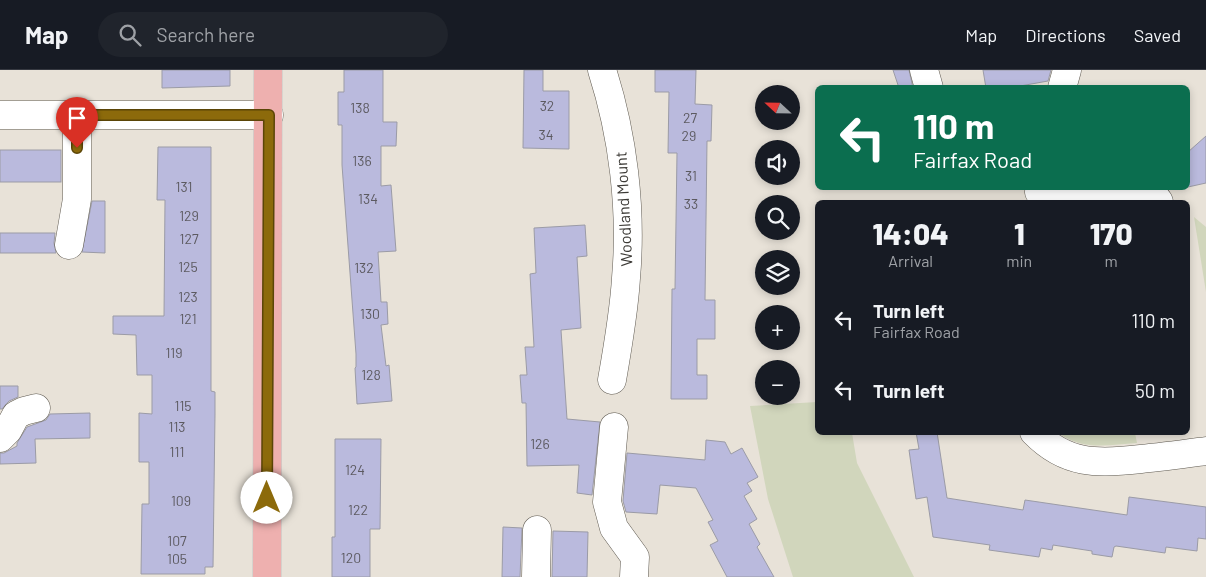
<!DOCTYPE html>
<html lang="en">
<head>
<meta charset="utf-8">
<style>
	:root { --surface:#171b24; --page:#20242c; --text:#f1f3f6; --muted:#9ea1a6; --line:#363941 }
	body { margin:0; font-family:Barlow,sans-serif; background:var(--page); color:var(--text); height:100vh; display:flex; flex-direction:column; font-size:19px; white-space:nowrap }
	* { box-sizing:border-box; margin:0 }
	p { font-size:16px; color:var(--muted) }
	.icon { flex:none; width:28px; height:28px; fill:none; stroke:currentColor; stroke-width:2; stroke-linecap:round; stroke-linejoin:round }
	.map { position:relative; flex:1; overflow:hidden }
	.drawer { position:absolute; left:815px; top:130px; width:375px; height:235px; display:flex; flex-direction:column; background:var(--surface); border-radius:8px; box-shadow:0 2px 8px #0003 }
	.drawer>* { flex:none }
	.banner { position:absolute; left:815px; top:15px; width:375px; height:105px; border-radius:8px; box-shadow:0 2px 8px #0003; background:#0b6e4f; color:#fff; overflow:hidden }
	.needle { width:32px; rotate:292deg }
	.fabs { position:absolute; left:755px; top:15px; display:grid; gap:10px }
	.fabs a { display:grid; place-items:center; width:45px; height:45px; border-radius:50%; background:var(--surface); box-shadow:0 2px 8px #0003; font-size:25px }
	.pin { position:absolute; display:grid; place-items:center; width:42px; height:42px; color:#fff; margin:-51px -21px; border-radius:50% 50% 50% 0; rotate:-45deg; box-shadow:0 0 5px #0007 }
	.pin .icon { rotate:45deg }
	.me { position:absolute; width:55px; margin:-28px; rotate:0deg; stroke-linejoin:round; filter:drop-shadow(0 0 4px #0008) }
	.turn { display:flex; align-items:center; gap:18px; height:105px; padding:0 15px; font-size:22px }
	.turn .icon { width:65px; height:65px; stroke-width:2.5 }
	.turn b { display:block; font-size:35px; line-height:42px }
	.eta { display:flex; justify-content:space-evenly; align-items:center; height:85px; text-align:center }
	.eta b { font-size:30px; font-weight:800; line-height:35px }
	ul { padding:0; list-style:none }
	li { display:flex; align-items:center; gap:15px; height:70px; padding:0 15px }
	li div { flex:1 }
	li b { display:block; font-size:19px }
	li em { font-style:normal }
	header { display:flex; align-items:center; gap:30px; box-sizing:border-box; height:70px; padding:0 25px; background:var(--surface); border-bottom:1px solid var(--line) }
	header strong { font-size:24px }
	nav { display:flex; gap:28px; margin-inline-start:auto; font-size:18px }
	.search { width:350px; height:45px; background:var(--page); display:flex; align-items:center; gap:12px; box-sizing:border-box; padding:0 18px; border-radius:28px; color:var(--muted); font-size:19px }
	.map>svg:first-child { display:block }
	.green { fill:#d1d6bc }
	.building { fill:#babadd; stroke:#9b9ba6 }
	.lines { fill:none; stroke-linecap:round; stroke-linejoin:round }
	.minor-casing { stroke:#5f5a51; stroke-width:29 }
	.major-casing { stroke:#c4c4c3; stroke-width:29 }
	.minor { stroke:#fff; stroke-width:28 }
	.major { stroke:#eeb0af; stroke-width:28 }
	.route-casing { stroke:#5b4507; stroke-width:12 }
	.route { stroke:#8c6a0b; stroke-width:9 }
	.labels { text-anchor:middle; dominant-baseline:central; stroke-width:4.5; stroke-linejoin:round; paint-order:stroke }
	.number-label { font-size:14px; fill:#5c5a60 }
	.street-label { font-size:16px; fill:#3c3a36; stroke:#fff }
</style>
</head>
<body>
<header>
<strong>Map</strong>
<div class="search"><svg class="icon" aria-label="search" viewBox="0 0 24 24"><circle cx="10" cy="10" r="6"/><path d="M15 15l6 6"/></svg>Search here</div>
<nav><a>Map</a><a>Directions</a><a>Saved</a></nav>
</header>
<div class="map">
<svg width="1206" height="507" viewBox="0 0 1206 507">
	<rect width="100%" height="100%" fill="#e8e2d8"/>
	<!-- green -->
	<g class="green">
		<polygon points="1194,147 1206,157 1206,222"/>
		<polygon points="817,332 818,362 852,363 857,393 914,507 793,507 768,429 750,336"/>
		<path d="M1059,363H1135L1137,373C1110,375 1082,381 1059,363Z"/>
	</g>
	<!-- building -->
	<g class="building">
		<polygon points="162,0 230,0 230,16 162,18"/>
		<polygon points="344,0 383,0 383,52 397,52 396,76 381,76 381,116 391,115 396,181 378,182 381,232 387,232 388,254 381,255 386,296 389,295 392,331 357,334 355,298 356,297 356,284 342,95 342,55 338,55 338,22 344,22"/>
		<polygon points="524,0 543,0 543,21 569,21 569,79 523,78"/>
		<polygon points="655,0 696,0 695,34 712,35 711,71 707,71 705,230 715,230 715,269 697,269 697,305 707,305 707,329 671,329 672,219 675,219 677,83 668,83 669,22 655,22"/>
		<polygon points="893,0 909,0 913,18 899,18"/>
		<polygon points="983,0 1051,0 1048,11 1009,18 986,18"/>
		<polygon points="1206,66 1206,113 1188,117 1188,82"/>
		<polygon points="158,77 211,77 211,321 215,322 215,344 213,497 205,497 205,504 141,504 142,434 149,434 149,392 139,392 139,343 152,344 152,305 137,305 136,265 113,264 113,246 164,246 165,130 157,130"/>
		<rect x="0" y="80" width="61" height="32"/>
		<polygon points="92,131 105,131 105,183 82,182"/>
		<polygon points="585,155 587,186 577,187 581,258 561,260 567,349 600,352 592,425 577,423 579,395 527,396 526,333 522,333 520,305 527,305 525,277 534,277 530,204 536,203 534,158"/>
		<polygon points="0,163 55,163 54,173 56,183 0,183"/>
		<polygon points="0,316 18,316 18,327 9,331 2,339 0,339"/>
		<polygon points="90,343 90,368 35,369 36,393 0,394 0,383 4,383 17,376 17,373 27,357 46,350 50,344"/>
		<polygon points="916,362 937,362 947,428 1023,440 1025,430 1127,445 1129,427 1206,437 1206,469 1198,468 1197,481 1166,477 1165,483 1116,476 1114,477 1112,487 1092,484 1092,481 1053,475 1052,480 1041,478 1039,487 989,480 990,475 933,467 927,427 916,429 909,380 919,379"/>
		<polygon points="335,369 381,369 380,459 370,459 370,507 332,507 332,467 335,467"/>
		<polygon points="706,370 725,372 731,384 742,378 758,407 747,413 752,421 744,426 757,449 749,454 760,474 757,477 774,507 727,507 710,475 718,471 708,452 713,450 696,418 660,415 657,444 626,442 623,431 627,383 705,390"/>
		<polygon points="503,457 522,458 520,507 502,507"/>
		<polygon points="553,461 588,462 587,507 552,507"/>
	</g>
	<g class="lines">
		<defs>
			<g id="minor">
				<path d="M602,0C623,65 632,139 626,208C624,242 618,276 612,310"/>
				<polyline points="924,0 929,18"/>
				<polyline points="1062,18 1067,0"/>
				<polyline points="0,45 269,45"/>
				<polyline points="1039,122 1059,128 1138,118 1158,130 1159,132"/>
				<polyline points="69,175 77,129 77,45"/>
				<polyline points="614,357 607,432 614,458 635,487 634,507"/>
				<path d="M1034,362C1066,395 1098,394 1141,389C1163,387 1184,384 1206,381"/>
				<polyline points="0,368 8,360 16,345 24,341 36,338"/>
				<polyline points="536,507 537,460"/>
			</g>
			<polyline id="major" points="267,507 268,0"/>
		</defs>
		<!-- minor casing -->
		<use href="#minor" class="minor-casing"/>
		<!-- major casing -->
		<use href="#major" class="major-casing"/>
		<!-- minor -->
		<use href="#minor" class="minor"/>
		<!-- major -->
		<use href="#major" class="major"/>
	</g>
	<g class="lines">
		<defs>
			<polyline id="route" points="77,78 77,45 269,45 267,428"/>
		</defs>
		<!-- route casing -->
		<use href="#route" class="route-casing"/>
		<!-- route -->
		<use href="#route" class="route"/>
	</g>
	<g class="labels">
		<!-- number labels -->
		<g class="number-label">
			<text x="547" y="35">32</text>
			<text x="360" y="37">138</text>
			<text x="690" y="47">27</text>
			<text x="546" y="64">34</text>
			<text x="689" y="65">29</text>
			<text x="362" y="90">136</text>
			<text x="691" y="105">31</text>
			<text x="184" y="116">131</text>
			<text x="368" y="128">134</text>
			<text x="691" y="133">33</text>
			<text x="189" y="145">129</text>
			<text x="189" y="168">127</text>
			<text x="188" y="196">125</text>
			<text x="364" y="197">132</text>
			<text x="188" y="226">123</text>
			<text x="370" y="243">130</text>
			<text x="188" y="248">121</text>
			<text x="174" y="282">119</text>
			<text x="371" y="304">128</text>
			<text x="183" y="335">115</text>
			<text x="177" y="356">113</text>
			<text x="540" y="373">126</text>
			<text x="177" y="381">111</text>
			<text x="355" y="399">124</text>
			<text x="181" y="430">109</text>
			<text x="358" y="439">122</text>
			<text x="177" y="470">107</text>
			<text x="351" y="487">120</text>
			<text x="177" y="488">105</text>
		</g>
		<!-- street labels -->
		<g class="street-label">
			<text transform="translate(623 139) rotate(-93)">Woodland Mount</text>
		</g>
	</g>
</svg>
<div class="fabs">
<a><svg class="needle" viewBox="-14 -14 28 28"><path d="M0-13l5 13h-10z" fill="#e53935"/><path d="M0 13l5-13h-10z" fill="#9ea1a6"/></svg></a>
<a><svg class="icon" aria-label="sound" viewBox="0 0 24 24"><path d="M4 9h4l5-4v14l-5-4H4zM17 9q2 3 0 6"/></svg></a>
<a><svg class="icon" aria-label="search" viewBox="0 0 24 24"><circle cx="10" cy="10" r="6"/><path d="M15 15l6 6"/></svg></a>
<a><svg class="icon" aria-label="layers" viewBox="0 0 24 24"><path d="M12 4l9 5-9 5-9-5zM3 14l9 5 9-5"/></svg></a>
<a>+</a>
<a>−</a>
</div>
<div class="pin" style="left:77px;top:78px;background:#d93025"><svg class="icon" aria-label="arrive" viewBox="0 0 24 24"><path d="M6 21V4h12l-3 4 3 4H6"/></svg></div>
<svg class="me" style="left:267px;top:428px" viewBox="-20 -20 40 40"><circle r="19" fill="#fff"/><path d="M0-13L10 11 0 6-10 11z" fill="#8c6a0b"/></svg>
<div class="banner">
<div class="turn"><svg class="icon" aria-label="left" viewBox="0 0 24 24"><path d="M17 20v-9H6M10 6l-5 5 5 5"/></svg><div><b>110 m</b>Fairfax Road</div></div>
</div>
<section class="drawer">
<div class="eta">
<div><b>14:04</b><p>Arrival</p></div>
<div><b>1</b><p>min</p></div>
<div><b>170</b><p>m</p></div>
</div>
<ul>
<li><svg class="icon" aria-label="left" viewBox="0 0 24 24"><path d="M17 20v-9H6M10 6l-5 5 5 5"/></svg><div><b>Turn left</b><p>Fairfax Road</p></div><em>110 m</em></li>
<li><svg class="icon" aria-label="left" viewBox="0 0 24 24"><path d="M17 20v-9H6M10 6l-5 5 5 5"/></svg><div><b>Turn left</b></div><em>50 m</em></li>
</ul>
</section>
</div>
</body>
</html>
